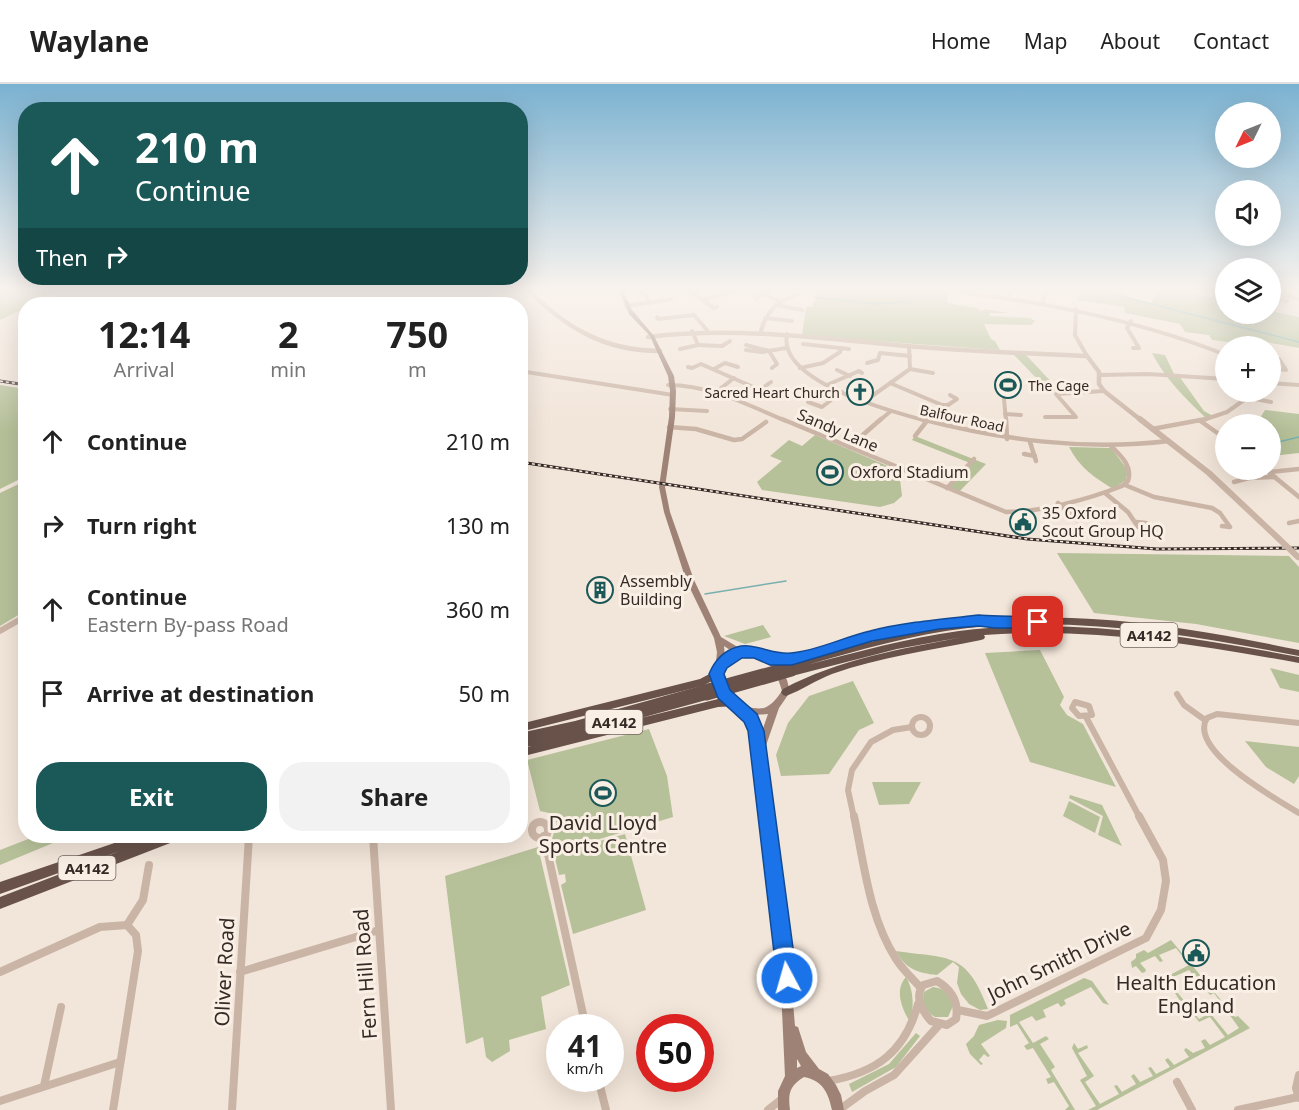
<!DOCTYPE html>
<html lang="en">
<head>
<meta charset="utf-8">
<style>
	:root { --surface:#fff; --page:#f2f2f2; --text:#222; --muted:#767676; --line:#e0e0e0; --accent:#1b5858 }
	body { margin:0; font-family:"Noto Sans",sans-serif; background:var(--page); color:var(--text); height:100vh; display:flex; flex-direction:column; font-size:22px; white-space:nowrap }
	* { box-sizing:border-box; margin:0 }
	p { font-size:20px; color:var(--muted) }
	.icon { flex:none; width:33px; height:33px; fill:none; stroke:currentColor; stroke-width:2; stroke-linecap:round; stroke-linejoin:round }
	.map { position:relative; flex:1; overflow:hidden }
	.side { position:absolute; left:18px; top:213px; width:510px; height:546px; display:flex; flex-direction:column; background:var(--surface); border-radius:24px; box-shadow:0 6px 24px #0002 }
	.side>* { flex:none }
	.top-card { position:absolute; left:18px; top:18px; width:510px; height:183px; border-radius:24px; box-shadow:0 6px 24px #0002; background:#1b5858; color:#fff; overflow:hidden }
	.needle { width:39px; rotate:227deg }
	.tools { position:absolute; left:1215px; top:18px; display:grid; gap:12px }
	.tools a { display:grid; place-items:center; width:66px; height:66px; border-radius:50%; background:var(--surface); box-shadow:0 6px 24px #0002; font-size:30px }
	.speed { position:absolute; left:546px; top:930px; display:flex; gap:12px; font-size:30px; font-weight:700; text-align:center }
	.speed>* { display:grid; place-content:center; width:78px; height:78px; border-radius:50%; background:var(--surface); box-shadow:0 6px 24px #0002; line-height:1 }
	.speed small { font-size:15px; font-weight:400 }
	.speed .limit { border:9px solid #d22; background:#fff; color:#111 }
	.pin { position:absolute; display:grid; place-items:center; width:51px; height:51px; color:#fff; margin:-26px; border-radius:12px; box-shadow:0 3px 9px #0006 }
	.me { position:absolute; width:66px; margin:-33px; rotate:354deg; stroke-linejoin:round; filter:drop-shadow(0 0 4px #0008) }
	.turn { display:flex; align-items:center; gap:21px; height:126px; padding:0 18px; font-size:27px }
	.turn .icon { width:78px; height:78px; stroke-width:2.5 }
	.turn b { display:block; font-size:42px; line-height:51px }
	.then { display:flex; align-items:center; height:57px; padding:0 18px; background:#0003; gap:12px; font-size:22px }
	.eta { display:flex; justify-content:space-evenly; align-items:center; height:102px; text-align:center }
	.eta b { font-size:36px; font-weight:700; line-height:42px }
	.button { display:flex; gap:12px; margin-top:auto; padding:12px 18px }
	.button a { flex:1; height:69px; border-radius:24px; background:var(--accent); color:#fff; font-size:24px; font-weight:700; line-height:69px; text-align:center }
	.button a+a { background:var(--page); color:var(--text) }
	ul { padding:0; list-style:none }
	li { display:flex; align-items:center; gap:18px; height:84px; padding:0 18px }
	li div { flex:1 }
	li b { display:block; font-size:22px }
	li em { font-style:normal }
	header { display:flex; align-items:center; gap:36px; box-sizing:border-box; height:84px; padding:0 30px; background:var(--surface); border-bottom:2px solid var(--line) }
	header strong { font-size:28px }
	nav { display:flex; gap:33px; margin-inline-start:auto; font-size:21px }
	.map>svg:first-child { display:block }
	.green { fill:#b6c199 }
	.lines { fill:none; stroke-linecap:round; stroke-linejoin:round }
	.stream { stroke:#77b0af; stroke-width:1.5 }
	.minor-far3 { stroke:#cab4a5; stroke-width:4 }
	.minor-far2 { stroke:#cab4a5; stroke-width:4.5 }
	.minor-far1 { stroke:#cab4a5; stroke-width:6 }
	.minor { stroke:#cab4a5; stroke-width:8 }
	.tertiary-far1 { stroke:#cab4a5; stroke-width:4.5 }
	.tertiary { stroke:#cab4a5; stroke-width:6 }
	.secondary { fill:#9e8276; fill-rule:evenodd }
	.trunk { fill:#68524a; fill-rule:evenodd }
	.rail-casing { stroke:#362a26; stroke-width:3 }
	.rail { stroke:#faefe5; stroke-width:1.5; stroke-dasharray:3; stroke-linecap:butt }
	.tertiary-bridge { stroke:#cab4a5; stroke-width:6 }
	.trunk-bridge { stroke:#68524a; stroke-width:9 }
	.route { fill:#1a73e8; stroke:#114b97; stroke-width:1.5 }
	.labels { text-anchor:middle; dominant-baseline:central; stroke-width:6; stroke-linejoin:round; paint-order:stroke }
	.far-poi-label { font-size:14px; fill:#362a26; stroke:#faefe5; text-anchor:start }
	.far-street-label { font-size:14px; fill:#362a26; stroke:#faefe5 }
	.shield { fill:#faefe5; stroke:#71655f; stroke-width:1.5 }
	.shield-label { font-size:15px; font-weight:bold; fill:#362a26 }
	.street-label { font-size:16px; fill:#362a26; stroke:#faefe5 }
	.poi-label { font-size:16px; fill:#362a26; stroke:#faefe5; text-anchor:start }
	.near-poi-label { font-size:20px; fill:#362a26; stroke:#faefe5 }
	.near-street-label { font-size:20px; fill:#362a26; stroke:#faefe5 }
</style>
</head>
<body>
<header>
<strong>Waylane</strong>
<nav><a>Home</a><a>Map</a><a>About</a><a>Contact</a></nav>
</header>
<div class="map">
<svg width="1299" height="1026" viewBox="0 0 1299 1026">
	<rect width="100%" height="100%" fill="#f2e5d9"/>
	<!-- green -->
	<g class="green">
		<polygon points="0,204 64,204 32,220 26,220 25,224 0,236"/>
		<polygon points="816,204 932,204 948,207 947,219 978,224 980,227 985,225 1009,229 989,229 990,232 1030,234 1035,237 1031,241 984,240 991,255 995,257 1000,266 802,252 806,223 812,223 817,210 810,206"/>
		<polygon points="1083,204 1097,204 1151,219 1160,204 1167,204 1225,217 1226,230 1270,230 1271,227 1299,233 1299,264 1266,258 1261,260 1263,262 1234,262 1227,258 1212,256 1209,251 1185,248 1180,240 1125,229 1124,223 1077,216"/>
		<path d="M1152,269L1165,271L1175,292H1179L1204,327L1215,333L1207,335C1185,314 1166,296 1152,269Z"/>
		<path d="M1014,271H1026L1059,306C1050,308 1039,306 1033,299L1042,300Z"/>
		<polygon points="0,301 25,305 26,392 0,405"/>
		<polygon points="1265,326 1299,330 1299,369 1271,372 1270,340 1242,340 1260,334"/>
		<polygon points="815,351 890,383 893,392 900,395 902,412 894,419 880,423 762,406 757,398 782,377 770,372 789,356 802,362"/>
		<polygon points="915,352 986,380 958,409 947,404 970,379 912,356"/>
		<path d="M1069,363L1111,364L1128,386L1126,396L1113,405C1095,394 1079,383 1069,363Z"/>
		<polygon points="25,397 25,527 0,542 0,409"/>
		<polygon points="1057,469 1289,472 1299,483 1299,559 1196,540 1094,529"/>
		<polygon points="763,541 771,553 745,560 724,552"/>
		<polygon points="1040,566 1064,613 1060,621 1067,631 1083,640 1116,703 1030,678 985,569"/>
		<polygon points="1270,584 1299,591 1299,608 1280,604"/>
		<polygon points="853,597 874,639 859,646 829,690 781,692 776,671 788,639 809,612"/>
		<polygon points="649,645 667,692 673,733 553,769 551,758 557,739 549,729 540,727 527,676"/>
		<polygon points="1245,657 1299,663 1299,692 1294,700 1266,683"/>
		<polygon points="872,698 921,698 909,720 879,721"/>
		<polygon points="1070,711 1102,721 1122,762 1098,751 1103,732 1069,714"/>
		<polygon points="1069,717 1100,733 1095,749 1063,732"/>
		<polygon points="625,750 646,826 573,850 561,801 566,798 565,790 559,791 554,770"/>
		<polygon points="36,752 54,752 53,759 0,781 0,766"/>
		<polygon points="538,763 570,901 541,913 546,945 509,956 510,967 492,978 486,973 483,953 466,960 445,792"/>
		<polygon points="1171,856 1235,933 1238,932 1250,944 1097,1026 1088,1026 1096,1022 1080,996 1087,992 1072,964 1074,959 1078,965 1087,961 1088,964 1078,969 1094,992 1085,998 1100,1020 1119,1010 1114,1002 1117,1001 1122,1008 1136,1000 1131,992 1134,990 1140,998 1153,992 1148,984 1151,983 1156,990 1170,983 1165,976 1168,974 1174,981 1189,973 1184,966 1186,964 1193,969 1205,964 1201,957 1205,955 1210,961 1225,953 1210,933 1199,938 1183,916 1173,921 1180,917 1175,909 1177,908 1199,935 1210,929 1228,951 1239,944 1214,909 1210,911 1189,886 1164,897 1165,902 1158,891 1162,895 1189,881 1176,864 1159,871 1163,877 1160,878 1155,872 1140,879 1146,886 1145,888 1142,889 1136,882 1132,884 1131,878 1136,874 1136,870 1144,866 1148,869"/>
		<path d="M896,867C950,875 966,867 988,925L980,926L969,920L961,910L957,899L959,883L953,878L937,891C918,889 905,885 896,867Z"/>
		<path d="M906,893C914,907 914,923 910,938C902,925 894,906 906,893Z"/>
		<polygon points="1084,894 1092,897 1109,921 1103,919 1091,903 1064,916 1066,920 1061,923 1058,919 1043,926 1046,933 1036,937 1032,932 1019,938 1033,959 1046,952 1049,955 1040,960 1055,983 1051,986 1075,1026 1065,1026 1069,1022 1054,998 1048,1000 1046,995 1051,993 1033,964 1027,966 1024,962 1029,959 1017,940 1010,943 1010,931"/>
		<path d="M933,903C945,904 949,911 953,922L948,933H935C926,928 921,919 924,908Z"/>
		<polygon points="998,936 1007,937 1006,944 981,960 990,972 988,973 984,970 979,976 983,980 981,981 970,970 966,960 974,952 979,941"/>
		<polygon points="916,949 920,952 896,983 852,1008 849,1000 889,980"/>
	</g>
	<g class="lines">
		<!-- stream -->
		<g class="stream">
			<polyline points="1089,204 1299,258"/>
			<polyline points="814,213 873,220 909,218"/>
			<polyline points="1270,360 1299,353"/>
			<polyline points="705,510 786,497"/>
		</g>
		<!-- minor-far3 -->
		<g class="minor-far3">
			<polyline points="685,204 714,224 717,223"/>
			<polyline points="753,204 781,218"/>
			<path d="M932,204C1033,217 1131,233 1226,271"/>
			<polyline points="1172,204 1190,208"/>
			<polyline points="639,207 644,209 650,219"/>
			<polyline points="1270,207 1299,215"/>
			<polyline points="1215,209 1214,213 1226,215"/>
			<polyline points="1272,213 1287,217"/>
			<polyline points="1008,214 1011,204"/>
			<polyline points="757,215 755,213 764,211"/>
			<polyline points="702,216 746,204"/>
			<polyline points="1042,219 1048,204"/>
			<polyline points="776,221 802,226"/>
			<polyline points="626,222 671,215"/>
			<polyline points="1076,225 1075,251 1087,272"/>
			<polyline points="1270,225 1274,226 1276,220"/>
			<polyline points="657,233 658,235 694,231 707,246"/>
			<polyline points="765,234 792,237"/>
			<polyline points="1131,237 1127,244 1139,264 1133,264"/>
			<path d="M761,247C768,219 790,211 816,204"/>
			<path d="M787,250C777,298 893,328 927,337"/>
			<polyline points="803,260 849,265"/>
			<polyline points="698,261 722,262 730,257"/>
			<polyline points="746,261 769,267 777,280 772,284"/>
			<polyline points="680,265 698,261 692,247"/>
			<polyline points="746,266 762,268 786,264"/>
			<polyline points="867,279 878,276 880,269 910,272"/>
			<polyline points="688,283 692,284 701,280 760,306 771,298"/>
			<polyline points="800,284 823,279 840,268 841,264"/>
			<polyline points="1270,284 1286,286 1279,275"/>
			<polyline points="714,285 725,279 738,283"/>
			<polyline points="910,285 933,289"/>
			<polyline points="837,286 850,292"/>
			<polyline points="520,287 673,311"/>
			<polyline points="1099,291 1148,290 1226,295"/>
			<polyline points="890,299 942,321 948,321 957,315 950,311"/>
			<polyline points="1270,299 1299,301"/>
			<path d="M668,301C710,301 748,321 786,337"/>
			<polyline points="827,301 859,287 862,289"/>
			<polyline points="716,308 734,294"/>
			<polyline points="1245,313 1271,318"/>
			<polyline points="1004,315 1006,337"/>
			<polyline points="865,317 910,285 909,262"/>
			<polyline points="808,318 822,323 842,308"/>
			<polyline points="670,325 707,327"/>
			<polyline points="1005,330 1021,331"/>
			<polyline points="1045,333 1076,333 1056,310 1104,307"/>
			<polyline points="879,337 891,327"/>
			<polyline points="1200,337 1227,328 1244,316 1244,308"/>
		</g>
		<!-- minor-far2 -->
		<g class="minor-far2">
			<path d="M782,335L1006,428C1042,428 1089,415 1122,402L1128,397C1133,382 1121,372 1111,362"/>
			<path d="M921,335C1003,356 1084,367 1169,357"/>
			<polyline points="1006,335 1007,355"/>
			<polyline points="1199,336 1226,355"/>
			<polyline points="669,343 696,345 734,356 742,355 766,338"/>
			<polyline points="1152,345 1206,335"/>
			<polyline points="915,352 926,338"/>
			<polyline points="1030,358 1036,377"/>
			<polyline points="849,363 881,335"/>
			<polyline points="1024,370 1035,372"/>
			<polyline points="1266,386 1299,413"/>
			<polyline points="1269,388 1299,385"/>
			<polyline points="1234,398 1249,394 1275,393"/>
			<polyline points="1125,401 1154,413 1212,424 1220,429 1230,443 1222,442"/>
			<polyline points="947,404 974,375"/>
			<polyline points="1105,409 1128,428 1138,443"/>
			<polyline points="1058,419 1077,436"/>
			<polyline points="1136,438 1146,439"/>
			<polyline points="1289,439 1299,437"/>
		</g>
		<!-- minor-far1 -->
		<g class="minor-far1">
			<polyline points="0,547 26,532"/>
			<polyline points="1177,610 1184,621 1205,636"/>
			<polygon points="1075,618 1089,622 1092,631 1079,632 1072,624"/>
			<polyline points="1086,633 1140,734"/>
			<circle cx="921" cy="642" r="9"/>
			<path d="M1299,639L1217,630L1207,634C1187,666 1278,716 1299,729"/>
			<polyline points="854,734 848,706 852,686 871,658 893,646 912,643"/>
		</g>
		<!-- minor -->
		<g class="minor">
			<path d="M854,732C864,779 869,833 896,875C902,885 912,894 920,903"/>
			<circle cx="540" cy="746" r="8"/>
			<polyline points="373,752 391,1026"/>
			<polyline points="544,752 586,944"/>
			<polyline points="127,841 143,816 149,781"/>
			<polyline points="0,888 100,843 127,841 136,851 138,867 113,1026"/>
			<polyline points="240,888 379,846"/>
			<path d="M937,897C952,906 959,918 956,935L947,941L931,937C922,927 914,914 923,901Z"/>
			<polyline points="958,926 987,932 1146,854 1161,826 1166,797 1163,776 1139,732"/>
			<polyline points="1299,991 1296,1004 1299,1014"/>
			<polyline points="598,994 606,1026"/>
			<path d="M828,997C876,989 905,968 918,920"/>
			<polyline points="1177,998 1192,1026"/>
			<polyline points="44,1002 61,923"/>
			<polyline points="0,1017 120,978"/>
			<polyline points="232,1026 249,752"/>
			<polyline points="768,1026 782,1015"/>
			<polyline points="839,1026 865,1007 894,991 939,941"/>
			<polyline points="1238,1026 1298,1013"/>
		</g>
		<!-- tertiary-far1 -->
		<g class="tertiary-far1">
			<path d="M526,204C565,243 603,267 660,267"/>
			<path d="M648,253C731,243 812,253 895,261C959,267 1023,269 1087,272L1099,288V300L1104,307L1142,337"/>
		</g>
		<!-- tertiary -->
		<polyline class="tertiary" points="1140,335 1209,389 1278,454"/>
		<!-- secondary -->
		<path class="secondary" d="M618,204H622L632,226L654,252L674,292L676,307L675,333L665,403L670,428L694,496L721,553L741,565H753L765,569L773,574L781,585L787,596L790,608L779,624L763,670L788,862L795,942L798,943L806,968L819,985L828,990L836,1001L841,1011L844,1026H832C828,1008 823,997 804,993C789,1002 788,1010 790,1026H778V1007L785,992L781,905L755,690L752,647L747,636L741,631L740,627L730,621L721,612L714,598L717,568L714,554L686,496L664,428L659,403L669,333L670,307L668,292L650,252L629,230ZM724,562L733,568L725,573ZM743,571C768,570 776,586 782,607C777,614 772,621 764,624C748,627 724,614 722,597C722,593 723,587 724,582L735,574ZM768,630L761,650L754,631ZM797,975L801,982L797,984Z"/>
		<!-- trunk -->
		<g class="trunk">
			<path d="M1009,534C1037,534 1065,533 1092,535C1162,539 1231,552 1299,566V572C1190,551 1079,532 968,544C913,550 860,566 807,581C857,568 907,554 959,547C1072,533 1187,552 1299,573V579C1195,560 1090,543 984,551L985,553L984,555L981,556C931,566 880,573 832,590C816,596 802,606 786,612L783,611L781,608L783,605C839,575 901,565 963,553L897,565L792,592L789,591L787,588L789,585H786L784,582L786,579L789,578L767,577L766,575L767,573L770,572H792L872,548L933,538L936,539L937,541L936,543L967,538ZM906,549L818,571L872,554Z"/>
			<polygon points="717,586 720,587 722,590 720,593 702,602 520,648 520,640 700,595"/>
			<polygon points="704,601 707,602 709,605 707,608 668,619 707,608 710,609 712,612 710,615 637,635 718,615 736,616 738,619 736,622 718,623 520,673 520,665 531,662 520,664 520,649 575,637"/>
			<polygon points="135,752 154,752 153,755 162,752 179,752 178,756 0,825 0,813 120,767 0,810 0,798"/>
		</g>
		<defs>
			<g id="rail">
				<polyline points="0,297 26,301"/>
				<polyline points="520,378 1027,455 1157,465 1299,464"/>
			</g>
		</defs>
		<!-- rail casing -->
		<use href="#rail" class="rail-casing"/>
		<!-- rail -->
		<use href="#rail" class="rail"/>
		<!-- tertiary-bridge -->
		<polyline class="tertiary-bridge" points="1278,454 1298,473"/>
		<!-- trunk-bridge -->
		<g class="trunk-bridge">
			<polyline points="704,605 789,582"/>
			<polyline points="707,612 792,588"/>
		</g>
	</g>
	<!-- sky -->
	<linearGradient id="sky" x2="0" y2="1"><stop stop-color="#7bb2d1"/><stop offset="0.59" stop-color="#f9f3ee"/><stop offset="1" stop-color="#f9f3ee" stop-opacity="0"/></linearGradient>
	<rect width="1299" height="348" fill="url(#sky)"/>
	<!-- route -->
	<path class="route" d="M979,531C992,533 1039,530 1045,538L1038,544H995L979,542L939,545L872,557L792,581H770L754,574H742L727,584L724,590L730,606L757,630L764,647L797,894L794,901L787,904L780,901L777,894L748,647L744,638L718,614L709,590C714,578 723,567 737,563C754,558 772,571 791,569C817,567 844,553 870,547C905,538 943,535 979,531Z"/>
	<!-- icons -->
	<defs>
		<symbol id="stadium-ring" viewBox="-11 -11 22 22"><circle r="9.5" fill="#faefe5" stroke="#1b5858" stroke-width="1.5"/><path d="M0-5a6.5 5 0 1 0 0 10a6.5 5 0 1 0 0-10ZM-3.5-1.8h7v3.6h-7Z" fill="#1b5858"/></symbol>
		<symbol id="church-ring" viewBox="-11 -11 22 22"><circle r="9.5" fill="#faefe5" stroke="#1b5858" stroke-width="1.5"/><path d="M-1.2-6h2.4v3.5h3.3v2.4h-3.3V6h-2.4V-.1h-3.3v-2.4h3.3Z" fill="#1b5858"/></symbol>
		<symbol id="civic-ring" viewBox="-11 -11 22 22"><circle r="9.5" fill="#faefe5" stroke="#1b5858" stroke-width="1.5"/><path d="M-.6-6.5H3V-4.5H.6V-3L4-1V1h2V6H-6V1h2V-1L-.6-3ZM-1.2 2.5V6h2.4V2.5Z" fill="#1b5858"/></symbol>
		<symbol id="building-ring" viewBox="-11 -11 22 22"><circle r="9.5" fill="#faefe5" stroke="#1b5858" stroke-width="1.5"/><path d="M-4-6H4V6H1V3H-1V6H-4ZM-2.5-4.3h1.7v1.8h-1.7ZM.8-4.3h1.7v1.8H.8ZM-2.5-1h1.7V.8h-1.7ZM.8-1h1.7V.8H.8Z" fill="#1b5858"/></symbol>
	</defs>
	<g fill-rule="evenodd">
		<use href="#stadium-ring" x="993" y="286" width="30" height="30"/>
		<use href="#church-ring" x="845" y="293" width="30" height="30"/>
		<use href="#stadium-ring" x="815" y="373" width="30" height="30"/>
		<use href="#civic-ring" x="1008" y="423" width="30" height="30"/>
		<use href="#building-ring" x="585" y="491" width="30" height="30"/>
		<use href="#stadium-ring" x="588" y="694" width="30" height="30"/>
		<use href="#civic-ring" x="1181" y="854" width="30" height="30"/>
	</g>
	<g class="labels">
		<!-- far-poi labels -->
		<g class="far-poi-label">
			<text x="1028" y="301">The Cage</text>
			<text x="840" y="308" text-anchor="end">Sacred Heart Church</text>
		</g>
		<!-- far-street labels -->
		<g class="far-street-label">
			<text transform="translate(962 334) rotate(12)">Balfour Road</text>
		</g>
		<!-- shield labels -->
		<g class="shield">
			<rect x="1120.5" y="539" width="57" height="24" rx="4.5"/>
			<rect x="585.5" y="626" width="57" height="24" rx="4.5"/>
			<rect x="58.5" y="772" width="57" height="24" rx="4.5"/>
		</g>
		<g class="shield-label">
			<text x="1149" y="551">A4142</text>
			<text x="614" y="638">A4142</text>
			<text x="87" y="784">A4142</text>
		</g>
		<!-- street labels -->
		<g class="street-label">
			<text transform="translate(838 346) rotate(23)">Sandy Lane</text>
		</g>
		<!-- poi labels -->
		<g class="poi-label">
			<text x="850" y="388">Oxford Stadium</text>
			<text x="1042" y="429">35 Oxford<tspan x="1042" dy="18">Scout Group HQ</tspan></text>
			<text x="620" y="497">Assembly<tspan x="620" dy="18">Building</tspan></text>
		</g>
		<!-- near-poi labels -->
		<g class="near-poi-label">
			<text x="603" y="738">David Lloyd<tspan x="603" dy="23">Sports Centre</tspan></text>
			<text x="1196" y="898">Health Education<tspan x="1196" dy="23">England</tspan></text>
		</g>
		<!-- near-street labels -->
		<g class="near-street-label">
			<text transform="translate(1059 877) rotate(-26)">John Smith Drive</text>
			<text transform="translate(224 888) rotate(-87)">Oliver Road</text>
			<text transform="translate(365 890) rotate(-94)">Fern Hill Road</text>
		</g>
	</g>
</svg>
<div class="tools">
<a><svg class="needle" viewBox="-14 -14 28 28"><path d="M0-13l5 13h-10z" fill="#e53935"/><path d="M0 13l5-13h-10z" fill="#767676"/></svg></a>
<a><svg class="icon" aria-label="sound" viewBox="0 0 24 24"><path d="M4 9h4l5-4v14l-5-4H4zM17 9q2 3 0 6"/></svg></a>
<a><svg class="icon" aria-label="layers" viewBox="0 0 24 24"><path d="M12 4l9 5-9 5-9-5zM3 14l9 5 9-5"/></svg></a>
<a>+</a>
<a>−</a>
</div>
<div class="speed"><div>41<small>km/h</small></div><div class="limit">50</div></div>
<div class="pin" style="left:1038px;top:538px;background:#d93025"><svg class="icon" aria-label="arrive" viewBox="0 0 24 24"><path d="M6 21V4h12l-3 4 3 4H6"/></svg></div>
<svg class="me" style="left:787px;top:894px" viewBox="-20 -20 40 40"><circle r="17" fill="#1a73e8" stroke="#fff" stroke-width="3"/><path d="M0-11L8 9 0 5-8 9z" fill="#fff"/></svg>
<div class="top-card">
<div class="turn"><svg class="icon" aria-label="ahead" viewBox="0 0 24 24"><path d="M12 20V5M6 11l6-6 6 6"/></svg><div><b>210 m</b>Continue</div></div>
<div class="then">Then<svg class="icon" aria-label="right" viewBox="0 0 24 24"><path d="M7 20v-9h11M14 6l5 5-5 5"/></svg></div>
</div>
<section class="side">
<div class="eta">
<div><b>12:14</b><p>Arrival</p></div>
<div><b>2</b><p>min</p></div>
<div><b>750</b><p>m</p></div>
</div>
<ul>
<li><svg class="icon" aria-label="ahead" viewBox="0 0 24 24"><path d="M12 20V5M6 11l6-6 6 6"/></svg><div><b>Continue</b></div><em>210 m</em></li>
<li><svg class="icon" aria-label="right" viewBox="0 0 24 24"><path d="M7 20v-9h11M14 6l5 5-5 5"/></svg><div><b>Turn right</b></div><em>130 m</em></li>
<li><svg class="icon" aria-label="ahead" viewBox="0 0 24 24"><path d="M12 20V5M6 11l6-6 6 6"/></svg><div><b>Continue</b><p>Eastern By-pass Road</p></div><em>360 m</em></li>
<li><svg class="icon" aria-label="arrive" viewBox="0 0 24 24"><path d="M6 21V4h12l-3 4 3 4H6"/></svg><div><b>Arrive at destination</b></div><em>50 m</em></li>
</ul>
<div class="button"><a>Exit</a><a>Share</a></div>
</section>
</div>
</body>
</html>
